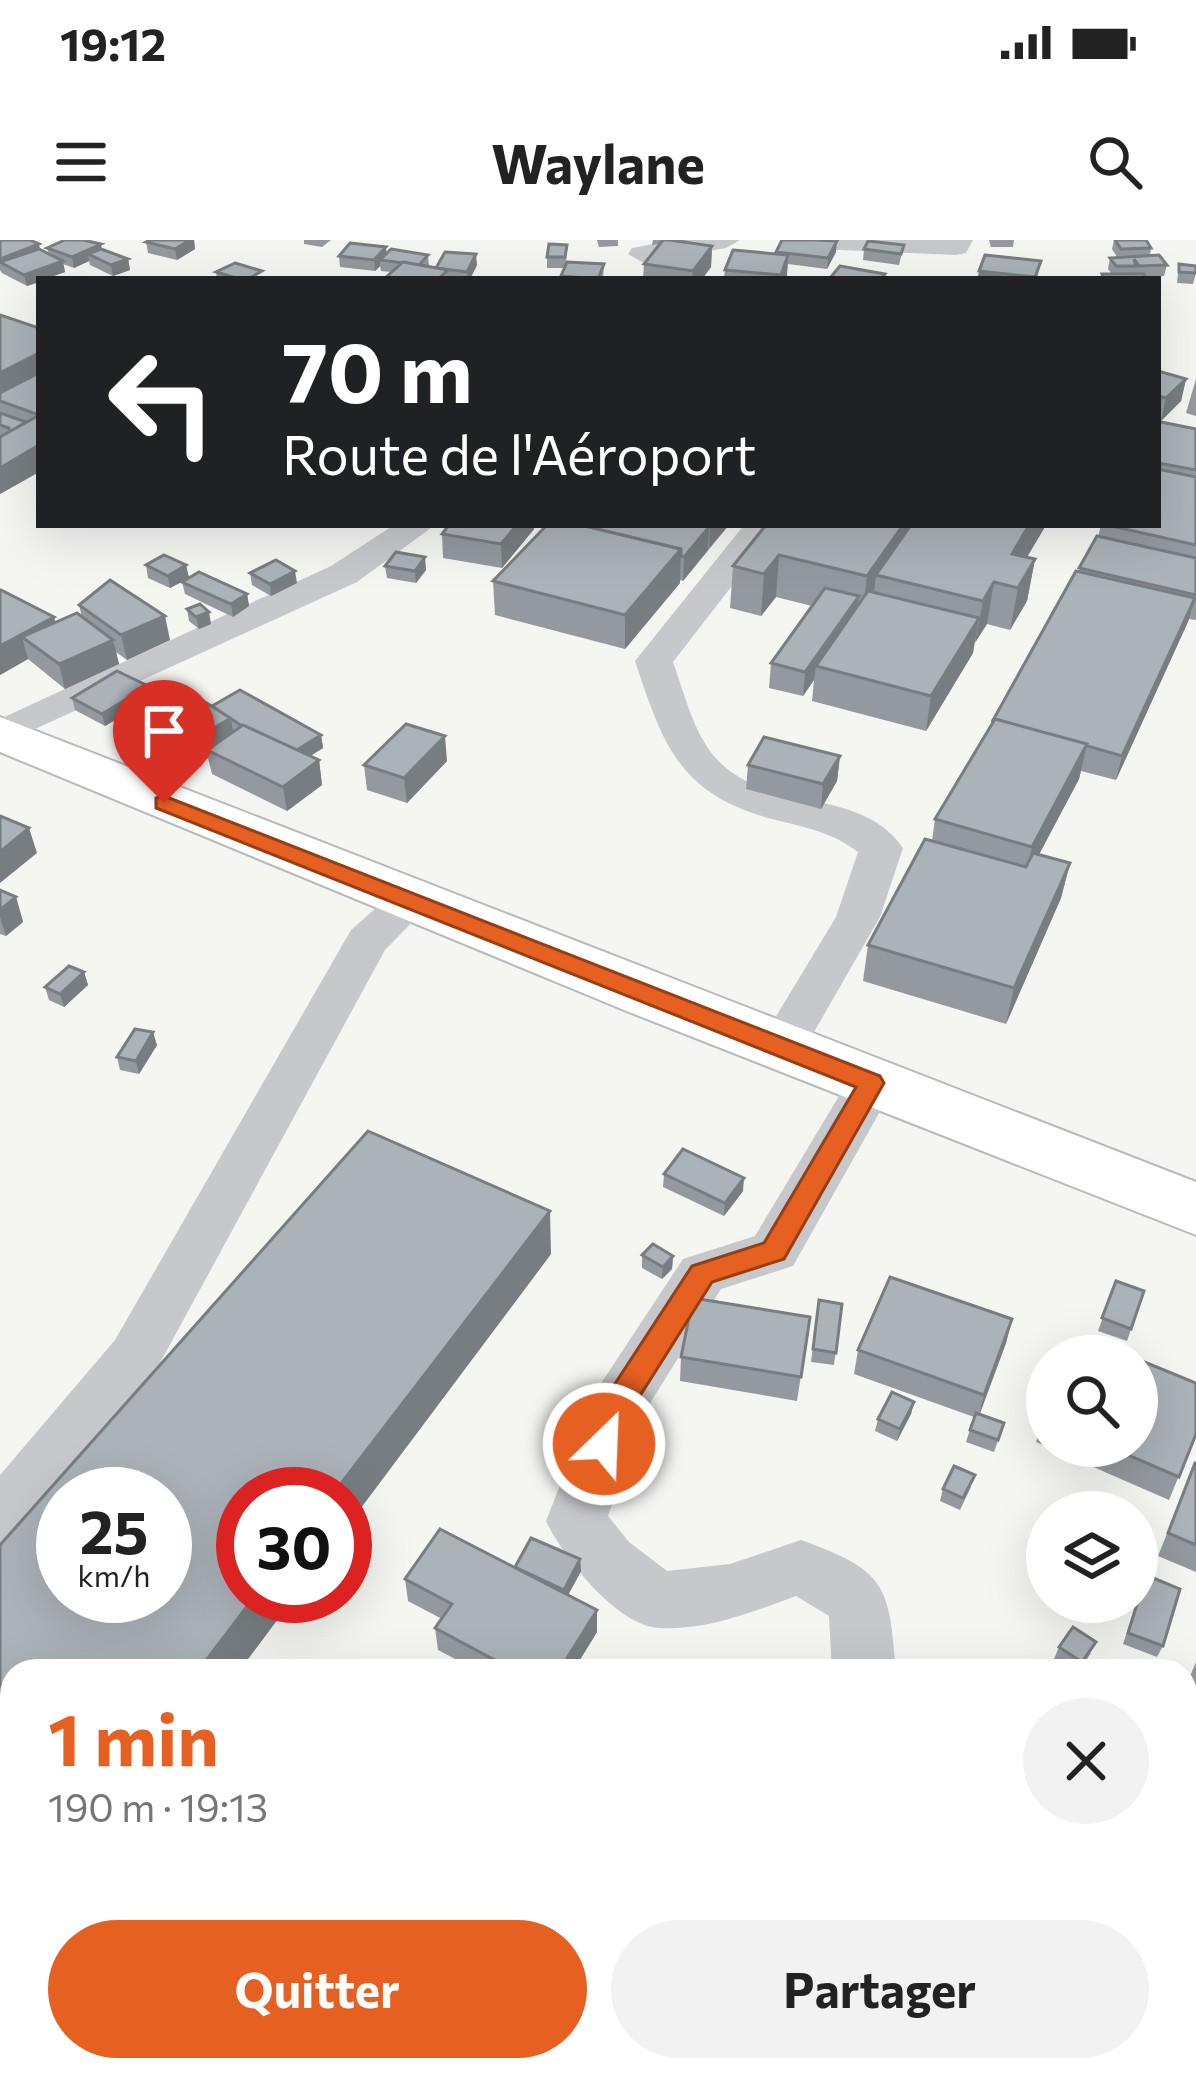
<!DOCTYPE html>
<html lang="fr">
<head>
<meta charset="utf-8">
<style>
	:root { --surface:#fff; --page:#f2f2f2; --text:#222; --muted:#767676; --accent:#e66021 }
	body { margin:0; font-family:Commissioner,sans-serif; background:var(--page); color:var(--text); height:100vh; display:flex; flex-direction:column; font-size:45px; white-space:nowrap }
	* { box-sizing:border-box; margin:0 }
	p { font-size:39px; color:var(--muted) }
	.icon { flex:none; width:66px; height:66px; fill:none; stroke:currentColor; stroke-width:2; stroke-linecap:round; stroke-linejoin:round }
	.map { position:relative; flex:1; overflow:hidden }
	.panel { position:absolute; left:0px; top:1419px; width:1197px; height:423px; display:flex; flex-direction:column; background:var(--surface); border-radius:36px 36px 0 0; box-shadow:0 12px 48px #0002 }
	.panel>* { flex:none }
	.hud { position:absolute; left:36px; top:36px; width:1125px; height:252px; border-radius:0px; box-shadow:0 12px 48px #0002; background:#202124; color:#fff; overflow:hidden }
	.buttons { position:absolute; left:1026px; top:1095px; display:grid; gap:24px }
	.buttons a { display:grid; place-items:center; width:132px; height:132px; border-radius:50%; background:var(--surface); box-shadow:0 12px 48px #0002; font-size:60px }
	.speed { position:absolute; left:36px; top:1227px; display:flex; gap:24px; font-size:60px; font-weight:700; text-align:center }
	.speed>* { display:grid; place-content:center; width:156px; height:156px; border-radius:50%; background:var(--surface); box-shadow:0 12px 48px #0002; line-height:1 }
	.speed small { font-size:30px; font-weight:400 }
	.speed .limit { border:18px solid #d22; background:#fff; color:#111 }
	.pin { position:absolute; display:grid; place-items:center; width:102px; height:102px; color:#fff; margin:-123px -51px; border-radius:50% 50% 50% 0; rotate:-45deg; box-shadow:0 0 12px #0007 }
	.pin .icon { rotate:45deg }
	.me { position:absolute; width:132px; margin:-66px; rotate:24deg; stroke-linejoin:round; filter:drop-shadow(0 0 9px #0008) }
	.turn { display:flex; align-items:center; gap:42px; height:252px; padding:0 48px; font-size:54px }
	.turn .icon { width:156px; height:156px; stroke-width:2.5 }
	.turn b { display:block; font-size:84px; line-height:102px }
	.round { display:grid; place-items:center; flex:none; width:126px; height:126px; border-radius:63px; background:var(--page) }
	.head { display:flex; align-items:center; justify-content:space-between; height:204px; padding:0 48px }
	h1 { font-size:72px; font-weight:700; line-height:90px; color:var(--accent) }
	.action { display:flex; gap:24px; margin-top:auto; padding:24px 48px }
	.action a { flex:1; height:138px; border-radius:72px; background:var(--accent); color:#fff; font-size:48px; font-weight:700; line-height:138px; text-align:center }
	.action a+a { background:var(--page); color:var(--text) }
	.status { display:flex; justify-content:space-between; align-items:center; height:84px; padding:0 60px; background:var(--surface); direction:ltr }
	.status svg { height:33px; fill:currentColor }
	header { display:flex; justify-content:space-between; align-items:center; height:156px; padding:0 48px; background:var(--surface); font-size:54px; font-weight:700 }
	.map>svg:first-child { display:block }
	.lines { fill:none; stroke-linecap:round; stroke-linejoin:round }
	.major-casing { stroke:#b6b9be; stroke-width:4 }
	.minor { fill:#c6c8cc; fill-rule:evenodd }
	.major { fill:#fff; fill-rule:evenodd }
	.wall { fill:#93999e }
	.shaded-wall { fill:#787d81 }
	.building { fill:#abb2b8; stroke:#787d81; stroke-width:3; fill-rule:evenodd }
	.route { fill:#e66021; stroke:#963e15; stroke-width:3 }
</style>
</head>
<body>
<div class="status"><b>19:12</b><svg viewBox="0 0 49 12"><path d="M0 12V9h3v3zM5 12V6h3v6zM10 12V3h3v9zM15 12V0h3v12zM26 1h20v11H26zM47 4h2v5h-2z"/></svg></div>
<header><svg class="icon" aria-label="menu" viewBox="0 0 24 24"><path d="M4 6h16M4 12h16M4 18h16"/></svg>Waylane<svg class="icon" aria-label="search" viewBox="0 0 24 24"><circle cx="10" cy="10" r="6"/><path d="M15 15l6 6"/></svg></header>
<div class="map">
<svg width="1196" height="1840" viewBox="0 0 1196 1840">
	<rect width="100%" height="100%" fill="#f5f6f2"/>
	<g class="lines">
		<defs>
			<polygon id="major" points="0,477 1196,942 1196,995 624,770 0,512"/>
		</defs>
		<!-- major casing -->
		<use href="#major" class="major-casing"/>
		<!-- minor -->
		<g class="minor">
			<polygon points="676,0 740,0 726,8 642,22 628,14 632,8"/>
			<polygon points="781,0 973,0 966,13 956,15 795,8"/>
			<polygon points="394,285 435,285 357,342 0,505 0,479 331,326"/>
			<path d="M744,285H779L673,422C684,452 693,491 714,516C762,574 861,545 903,608L880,677L798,820L781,825L764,820L757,808L836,677L858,612C832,592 804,587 772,579C679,554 663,505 635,421Z"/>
			<polygon points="410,648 426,652 432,662 385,710 155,1132 21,1297 0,1304 0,1235 115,1100 351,690 394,652"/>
			<path d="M871,825L888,831L896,843L793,1026L721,1049L644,1173L608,1276L629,1302L667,1331L730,1324L801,1300C887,1331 889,1345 896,1431H832L829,1376L796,1356C753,1372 705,1391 659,1388C616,1385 563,1317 546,1281L598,1148L683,1019L755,996L854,831Z"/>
		</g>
		<!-- major -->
		<use href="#major" class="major"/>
	</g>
	<!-- wall -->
	<g class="wall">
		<polygon points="0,0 40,9 49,14 47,8 102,10 128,19 130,30 113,36 90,25 89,21 74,28 63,24 65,32 39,39 39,42 27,46 2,33 0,30"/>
		<polygon points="150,0 194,0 195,9 177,20 148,13 146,2"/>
		<polygon points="304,0 331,0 322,7 304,4"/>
		<polygon points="597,0 618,0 618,6 599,7"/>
		<polygon points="653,0 689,0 680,1 712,6 711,27 702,39 643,39 644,24 660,4 652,5"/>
		<polygon points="989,0 1014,0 1013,7 991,7"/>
		<polygon points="1114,0 1146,0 1151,8 1150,15 1167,25 1164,36 1144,37 1145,39 1101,39 1102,34 1112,34 1108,29 1110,18 1117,17 1112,9"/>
		<polygon points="567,5 566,24 604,24 603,39 561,39 564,28 547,28 547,17"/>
		<polygon points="904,5 899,25 863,20 864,9"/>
		<polygon points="386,7 386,13 428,15 429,26 436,28 477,25 470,39 384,39 391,32 381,31 380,26 375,31 340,27 339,16"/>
		<polygon points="836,12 827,29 788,24 786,39 724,39 725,30 776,14"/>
		<polygon points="1041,21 1037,39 977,39 979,31"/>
		<polygon points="1179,24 1196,33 1193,44 1177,43"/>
		<polygon points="216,32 263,39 217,39"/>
		<polygon points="0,75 39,88 39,232 0,254"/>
		<polygon points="1158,131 1186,139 1181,161 1161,181 1158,180"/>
		<polygon points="1196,139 1196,176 1186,173"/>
		<polygon points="1158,187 1196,189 1196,380 1189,379 1116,540 1081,531 1079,539 1039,614 1070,623 1061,658 1006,784 863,741 868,705 932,601 935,579 991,486 1098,297 1101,285 1158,285"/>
		<polygon points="436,285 534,285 534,289 502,328 443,318 442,294 446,289"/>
		<polygon points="542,285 729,285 683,341 680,340 680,343 625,409 495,375 493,341 542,291"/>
		<polygon points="766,285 1046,285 1027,317 1035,319 1027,361 1010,390 987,384 974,402 973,413 926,491 812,461 814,440 803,456 769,448 771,423 812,366 776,357 761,376 730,368 733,326"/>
		<polygon points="146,325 186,325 189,338 170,348 148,338"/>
		<polygon points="385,326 426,330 416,343 387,338"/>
		<polygon points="250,333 297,343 271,356 252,345"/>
		<polygon points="182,342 247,354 249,366 233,377 185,354"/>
		<polygon points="0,350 54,377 55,382 82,377 79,365 170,400 127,420 116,412 119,424 65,449 28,419 0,435"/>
		<polygon points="187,369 211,384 199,389 189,381"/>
		<polygon points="72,458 150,459 212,466 321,495 323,508 310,516 319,520 322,545 287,571 212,534 208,518 197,524 180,519 179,516 173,514 144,490 139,466 105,486 75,470"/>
		<polygon points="840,516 837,541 821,569 746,549 748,525"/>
		<polygon points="447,521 407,563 367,550 364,525"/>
		<polygon points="0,650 16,657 23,682 6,696 0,694"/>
		<polygon points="84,732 88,745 64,767 49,760 45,747"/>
		<polygon points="157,805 139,834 120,830 117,817"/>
		<polygon points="664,934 743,951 724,976 663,947"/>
		<polygon points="551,1014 239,1431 12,1431 12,1514 0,1507 0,1305"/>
		<polygon points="642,1015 673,1016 672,1029 662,1039 642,1028"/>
		<polygon points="1116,1041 1144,1051 1127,1101 1098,1091"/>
		<polygon points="819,1060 842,1064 834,1125 811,1122"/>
		<polygon points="810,1077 797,1161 680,1141 681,1117"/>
		<polygon points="1012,1079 1006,1103 979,1174 1004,1183 994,1212 966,1202 974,1177 854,1134 858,1110"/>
		<polygon points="914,1162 911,1174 897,1201 875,1191 878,1179"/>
		<polygon points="1047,1171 1047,1206 1137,1206 1196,1194 1169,1260 1036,1202"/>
		<polygon points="1195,1223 1196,1223 1196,1332 1158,1316"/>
		<polygon points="971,1247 960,1270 940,1261 943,1249"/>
		<polygon points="580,1319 581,1331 568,1355 597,1392 573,1431 478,1431 438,1410 435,1388 442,1379 408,1361 405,1339"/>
		<polygon points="1146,1335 1163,1406 1157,1417 1123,1404"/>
		<polygon points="1059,1407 1091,1413 1079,1431 1074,1431 1054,1419"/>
		<polygon points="1196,1422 1196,1445 1188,1441"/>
		<polygon points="1196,1573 1196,1840 1075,1840 1080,1830 1185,1830 1185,1653 1196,1629 1185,1623 1185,1600"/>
		<polygon points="55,1830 201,1830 195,1840 68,1840"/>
		<polygon points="394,1830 434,1830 422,1840 400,1840"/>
		<polygon points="570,1830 597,1830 582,1840 576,1840"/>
		<polygon points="686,1830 816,1830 824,1840 685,1840"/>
	</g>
	<!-- shaded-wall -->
	<g class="shaded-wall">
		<polygon points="190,0 194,0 195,9 177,20 175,9"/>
		<polygon points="837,1 836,12 827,29 828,18"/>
		<polygon points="39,4 41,15 0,22 0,19"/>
		<polygon points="101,4 103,15 88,14 89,21 74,28 72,17"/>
		<polygon points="712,6 711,27 702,39 692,39 693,31"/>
		<polygon points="386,7 387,18 380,20 380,26 375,31 374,20"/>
		<polygon points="476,14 477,25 470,39 468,39 467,32"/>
		<polygon points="788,15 787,36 786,39 781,39"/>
		<polygon points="128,19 130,30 113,36 111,25"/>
		<polygon points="63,21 65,32 46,39 39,39 39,42 27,46 24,35"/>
		<polygon points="39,113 39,157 0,161 0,133"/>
		<polygon points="1186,139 1181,161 1161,181 1166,158"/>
		<polygon points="39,205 39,232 0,254 0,228"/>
		<polygon points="517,285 534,285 534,289 502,328 501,304"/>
		<polygon points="710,285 729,285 709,308"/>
		<polygon points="903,285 926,285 876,335 873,362 862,378 867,336"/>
		<polygon points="1029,285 1046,285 1010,346 1012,314"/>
		<polygon points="709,287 708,310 683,341 684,317"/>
		<polygon points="681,309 680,343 625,409 625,375"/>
		<polygon points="779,315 776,357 761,376 764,334"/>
		<polygon points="425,317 426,330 416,343 415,331"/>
		<polygon points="1035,319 1027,361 1010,390 1018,348"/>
		<polygon points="186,325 189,338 170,348 168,336"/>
		<polygon points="295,331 297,343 271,356 270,344"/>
		<polygon points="994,342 987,384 975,403 983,361"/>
		<polygon points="247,354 249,366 233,377 231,364"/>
		<polygon points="859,356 856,380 816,426 814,440 803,456 805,432"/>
		<polygon points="1195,358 1188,382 1116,540 1122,516"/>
		<polygon points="209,372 211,384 199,389 196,377"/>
		<polygon points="165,376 170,400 127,420 121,395"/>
		<polygon points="54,377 60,401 22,397 28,419 0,435 0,406"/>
		<polygon points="979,378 973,413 926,491 931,456"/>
		<polygon points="113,400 119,424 65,449 59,424"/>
		<polygon points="148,446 150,459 105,486 102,474"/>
		<polygon points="231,478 235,503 207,510 208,518 197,524 193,500"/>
		<polygon points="321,495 323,508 293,527 291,514"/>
		<polygon points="445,496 447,521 407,563 404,538"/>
		<polygon points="1087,504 1079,539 1024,643 1032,607"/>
		<polygon points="840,516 837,541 821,569 823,544"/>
		<polygon points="319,520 322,545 287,571 283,547"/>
		<polygon points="29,588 37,613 0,643 0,612"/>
		<polygon points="1070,623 1061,658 1006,784 1014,748"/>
		<polygon points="16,657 23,682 6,696 0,677 0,670"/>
		<polygon points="84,732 88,745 64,767 60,754"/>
		<polygon points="153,792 157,805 139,834 136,821"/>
		<polygon points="744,938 743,951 724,976 725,963"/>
		<polygon points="550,971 551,1014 345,1289 345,1254 333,1254"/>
		<polygon points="673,1016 672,1029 662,1039 663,1027"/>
		<polygon points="1012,1079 1006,1103 978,1179 984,1155"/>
		<polygon points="914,1162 911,1174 897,1201 900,1189"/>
		<polygon points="580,1319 581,1331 565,1361 564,1350"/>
		<polygon points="255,1356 295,1356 239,1431 198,1431"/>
		<polygon points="597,1370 597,1392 573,1431 559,1431"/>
		<polygon points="12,1687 12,1735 0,1750 0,1702"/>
		<polygon points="182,1830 201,1830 195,1840 175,1840"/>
		<polygon points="411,1830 434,1830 422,1840 405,1840 404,1836"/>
		<polygon points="578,1830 597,1830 582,1840 578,1840"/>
	</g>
	<!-- building -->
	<g class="building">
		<polygon points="0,0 30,0 39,4 0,19"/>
		<polygon points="65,0 83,0 101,4 72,17 47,8"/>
		<polygon points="150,0 190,0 175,9 146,2"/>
		<polygon points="663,0 670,0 712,6 693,31 644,24"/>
		<polygon points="782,0 815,0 837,1 828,18 776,12"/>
		<polygon points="1115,0 1146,0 1151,8 1121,9"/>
		<polygon points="868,1 904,5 901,14 864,9"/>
		<polygon points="350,3 386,7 374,20 339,16"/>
		<polygon points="549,4 567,5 565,17 547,17"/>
		<polygon points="39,9 63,21 24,35 0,22"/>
		<polygon points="101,9 128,19 111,25 88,14"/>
		<polygon points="391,9 428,15 419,25 380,20"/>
		<polygon points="733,10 788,15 781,35 725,30"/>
		<polygon points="445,12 476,14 467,32 436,28"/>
		<polygon points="985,15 1041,21 1035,37 979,31"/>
		<polygon points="1159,15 1167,25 1139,26 1134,19 1136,26 1116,26 1110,18"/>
		<polygon points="403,22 448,30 438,39 384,39"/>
		<polygon points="567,22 604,24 598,39 561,36"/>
		<polygon points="235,23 262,31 248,39 239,39 216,32"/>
		<polygon points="1179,24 1196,26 1196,33 1179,32"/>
		<polygon points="840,26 885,34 881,39 830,38"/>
		<polygon points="981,34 1016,39 979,39"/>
		<polygon points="1102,34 1144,34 1145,39 1104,39"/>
		<polygon points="0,75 39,88 39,113 0,133"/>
		<polygon points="1158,131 1186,139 1166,158 1158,156"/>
		<polygon points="39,133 39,173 36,174 0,161 0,153"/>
		<polygon points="0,173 26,182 10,192 9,188 0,185"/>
		<polygon points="36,177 39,178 39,205 0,228 0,197"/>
		<polygon points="1161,182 1196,189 1196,230 1158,223 1158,187"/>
		<polygon points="1158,229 1196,237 1196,305 1107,285 1158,285"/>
		<polygon points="449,285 517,285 501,304 442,294"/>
		<polygon points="547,285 581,285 681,309 625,375 493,341"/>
		<polygon points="581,285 702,285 709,287 684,317 681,316 681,309"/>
		<polygon points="766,285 903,285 867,336 779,315 764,334 733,326"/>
		<polygon points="911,285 1029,285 1012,314 1035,319 1018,348 994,342 983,361 876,335"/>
		<polygon points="1097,296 1196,318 1196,355 1079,328"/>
		<polygon points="396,312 425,317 415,331 385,326"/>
		<polygon points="164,315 186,325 168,336 146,325"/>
		<polygon points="276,320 295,331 270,344 250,333"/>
		<polygon points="1076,331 1195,358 1122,516 995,479 992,482"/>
		<polygon points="199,332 247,354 231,364 182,342"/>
		<polygon points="110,340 165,376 121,395 79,365"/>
		<polygon points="825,348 859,356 805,432 771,423"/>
		<polygon points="0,350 1,350 54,377 0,406"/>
		<polygon points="868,351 979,378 931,456 816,426"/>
		<polygon points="200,364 209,372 196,377 187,369"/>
		<polygon points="77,373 113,400 59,424 22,397"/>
		<polygon points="117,431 148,446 102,474 72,458"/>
		<polygon points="177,445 231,478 193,500 175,495 180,492 168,490 138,466"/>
		<polygon points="240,450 321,495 297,510 242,486 212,466"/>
		<polygon points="995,479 1087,504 1032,607 935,579"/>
		<polygon points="406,484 445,496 404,538 364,525"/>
		<polygon points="243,485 319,520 283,547 207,510"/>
		<polygon points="764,497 840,516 823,544 748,525"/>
		<polygon points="0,576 29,588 0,612"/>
		<polygon points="925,599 1026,627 1033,613 1070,623 1014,748 868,705"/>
		<polygon points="0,650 16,657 0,670"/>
		<polygon points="69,726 84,732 60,754 45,747"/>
		<polygon points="135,789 153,792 136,821 117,817"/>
		<path d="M368,891L550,971L333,1254H243V1356H255L198,1431H12V1491L0,1484V1305ZM63,1254H165V1356H63Z"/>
		<polygon points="683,909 744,938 725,963 664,934"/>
		<polygon points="653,1004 673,1016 663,1027 642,1015"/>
		<polygon points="890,1037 1012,1079 984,1155 858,1110"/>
		<polygon points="1116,1041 1144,1051 1131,1089 1102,1078"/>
		<polygon points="693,1058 810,1077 801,1137 681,1117"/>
		<polygon points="819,1060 842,1064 836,1113 813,1109"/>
		<polygon points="1137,1119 1196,1143 1196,1194 1179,1237 1107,1206 1137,1206"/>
		<polygon points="892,1152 914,1162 900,1189 878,1179"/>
		<polygon points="976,1173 1004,1183 998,1200 970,1190"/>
		<polygon points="1195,1223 1196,1223 1196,1305 1168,1293"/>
		<polygon points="954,1226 975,1235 963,1258 943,1249"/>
		<polygon points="440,1289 597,1370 559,1431 515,1431 435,1388 452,1364 405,1339"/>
		<polygon points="531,1298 580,1319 564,1350 515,1327"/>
		<polygon points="1146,1335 1180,1349 1163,1406 1128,1393"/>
		<polygon points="1073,1387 1096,1402 1082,1422 1059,1407"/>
		<polygon points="0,1516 12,1524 12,1687 0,1702"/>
		<polygon points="1196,1582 1196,1603 1189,1599"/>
		<polygon points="1196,1637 1196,1730 1185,1723 1185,1664"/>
		<polygon points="1185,1737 1196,1745 1196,1840 1077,1840 1082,1830 1185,1830"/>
		<polygon points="64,1830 182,1830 175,1840 78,1840"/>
		<polygon points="442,1830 465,1830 548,1840 441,1840"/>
		<polygon points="690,1830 816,1830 824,1840 697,1840"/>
		<polygon points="942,1830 960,1830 968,1840 930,1840"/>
	</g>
	<!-- route -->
	<polygon class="route" points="164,556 880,836 884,843 784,1019 712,1042 631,1170 615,1213 604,1217 588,1204 607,1156 692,1026 764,1003 856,847 156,568 156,558"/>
</svg>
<div class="buttons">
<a><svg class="icon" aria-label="search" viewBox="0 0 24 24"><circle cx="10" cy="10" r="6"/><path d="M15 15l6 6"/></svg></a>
<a><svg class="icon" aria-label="layers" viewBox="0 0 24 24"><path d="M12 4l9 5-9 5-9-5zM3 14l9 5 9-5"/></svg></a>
</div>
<div class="speed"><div>25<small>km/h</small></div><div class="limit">30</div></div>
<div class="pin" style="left:164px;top:563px;background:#d93025"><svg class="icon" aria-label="arrive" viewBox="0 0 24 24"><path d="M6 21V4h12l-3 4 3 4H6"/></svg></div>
<svg class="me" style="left:604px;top:1204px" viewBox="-20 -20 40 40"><circle r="17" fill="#e66021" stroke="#fff" stroke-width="3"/><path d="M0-11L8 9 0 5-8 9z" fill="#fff"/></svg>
<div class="hud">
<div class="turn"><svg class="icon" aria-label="left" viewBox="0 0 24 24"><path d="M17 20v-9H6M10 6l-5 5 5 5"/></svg><div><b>70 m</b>Route de l'Aéroport</div></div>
</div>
<section class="panel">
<div class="head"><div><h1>1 min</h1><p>190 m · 19:13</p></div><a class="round"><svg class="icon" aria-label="close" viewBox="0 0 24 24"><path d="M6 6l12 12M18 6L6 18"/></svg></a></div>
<div class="action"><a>Quitter</a><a>Partager</a></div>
</section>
</div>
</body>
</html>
